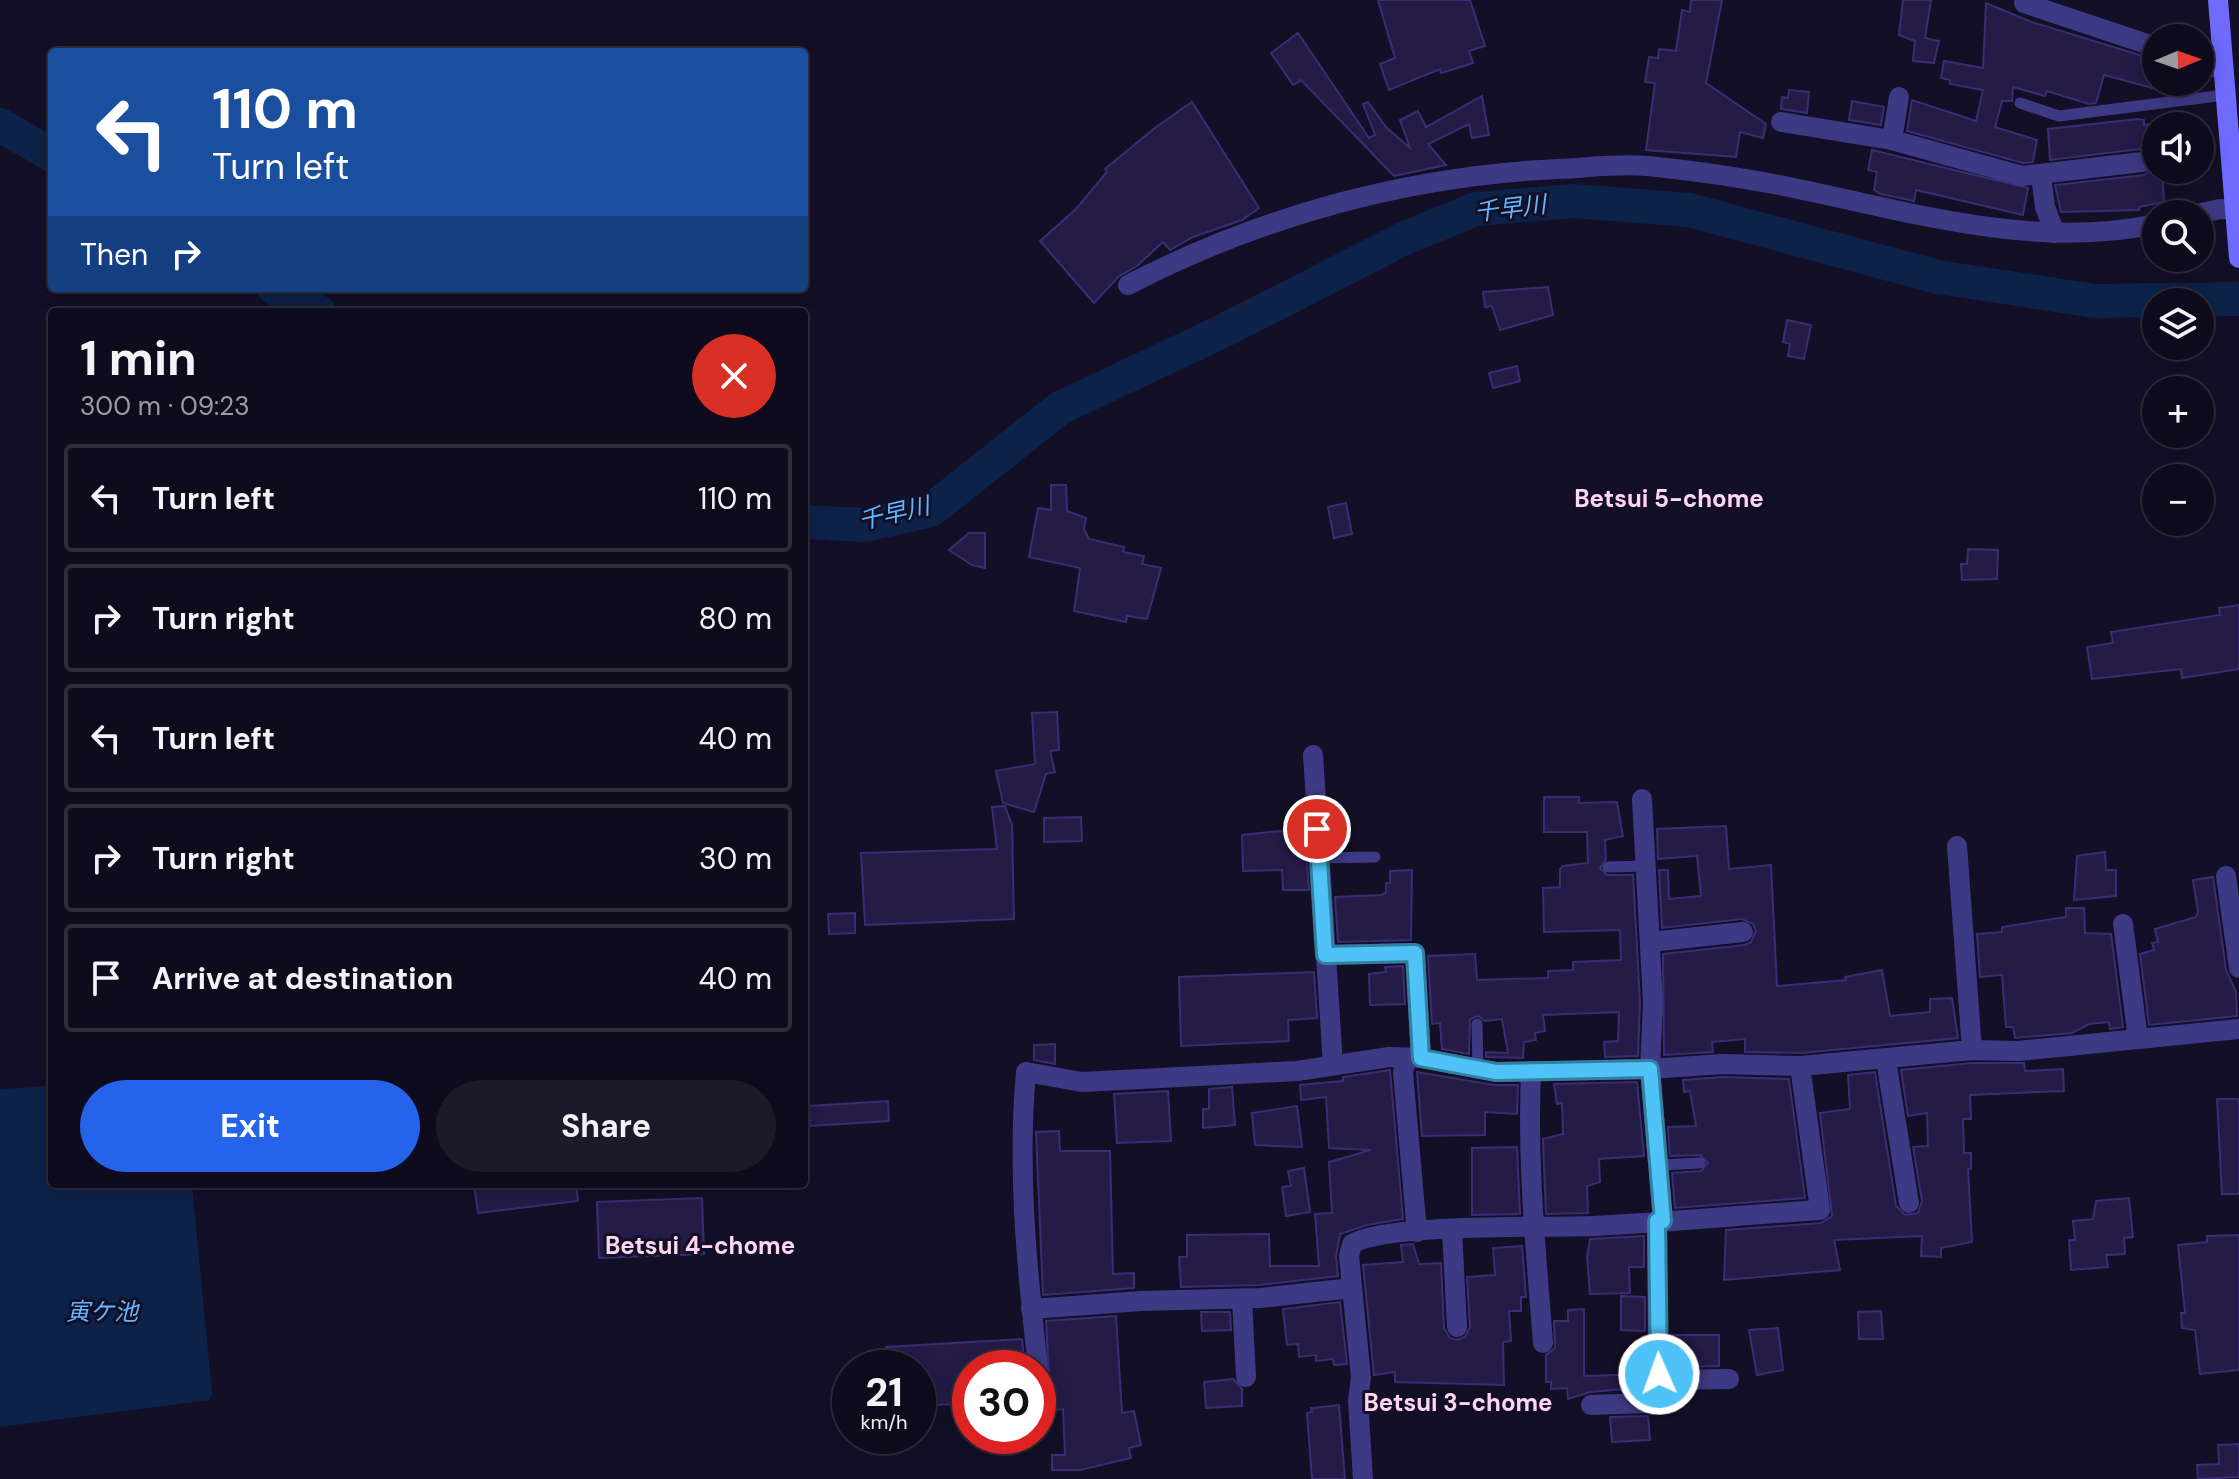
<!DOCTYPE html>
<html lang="en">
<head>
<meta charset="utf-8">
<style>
	:root { --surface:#0e0b1c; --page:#1c1929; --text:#f1f3f6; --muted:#9b9ba3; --line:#2e2b3b; --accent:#2563eb }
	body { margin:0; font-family:"DM Sans","Noto Sans JP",sans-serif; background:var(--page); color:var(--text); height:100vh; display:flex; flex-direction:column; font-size:30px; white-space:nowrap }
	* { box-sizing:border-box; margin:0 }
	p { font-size:26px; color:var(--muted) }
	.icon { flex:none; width:44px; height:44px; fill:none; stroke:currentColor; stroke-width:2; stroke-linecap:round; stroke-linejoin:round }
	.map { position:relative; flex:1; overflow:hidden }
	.drawer { position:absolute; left:48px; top:308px; width:760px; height:880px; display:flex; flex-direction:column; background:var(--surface); border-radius:8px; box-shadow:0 4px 20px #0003,0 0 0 2px var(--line) }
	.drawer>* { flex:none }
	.hud { position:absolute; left:48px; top:48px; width:760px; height:244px; border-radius:8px; box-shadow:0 4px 20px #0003,0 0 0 2px var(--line); background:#1a4fa0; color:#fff; overflow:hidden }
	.needle { width:52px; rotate:88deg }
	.tools { position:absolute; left:2142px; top:24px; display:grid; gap:16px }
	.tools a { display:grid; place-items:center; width:72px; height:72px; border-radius:50%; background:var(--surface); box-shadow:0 4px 20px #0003,0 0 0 2px var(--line); font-size:40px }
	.speed { position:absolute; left:832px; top:1350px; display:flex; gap:16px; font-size:40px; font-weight:700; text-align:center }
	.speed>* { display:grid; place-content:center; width:104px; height:104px; border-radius:50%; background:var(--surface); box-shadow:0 4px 20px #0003,0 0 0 2px var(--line); line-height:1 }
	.speed small { font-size:20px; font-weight:400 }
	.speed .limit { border:12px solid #d22; background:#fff; color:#111 }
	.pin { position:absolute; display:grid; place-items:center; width:68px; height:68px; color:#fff; margin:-34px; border:4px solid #fff; border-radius:50%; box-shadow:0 2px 8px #0007 }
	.me { position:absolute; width:88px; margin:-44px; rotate:358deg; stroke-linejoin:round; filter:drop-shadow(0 0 6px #0008) }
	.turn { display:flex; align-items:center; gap:28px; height:168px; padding:0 32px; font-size:36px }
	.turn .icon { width:104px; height:104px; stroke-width:2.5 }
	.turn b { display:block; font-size:56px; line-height:68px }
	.then { display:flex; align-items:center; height:76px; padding:0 32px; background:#0003; gap:16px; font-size:30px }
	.round { display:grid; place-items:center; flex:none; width:84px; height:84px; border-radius:42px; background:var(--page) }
	.headline { display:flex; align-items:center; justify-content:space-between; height:136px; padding:0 32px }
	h1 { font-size:48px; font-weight:700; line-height:60px }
	.button { display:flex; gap:16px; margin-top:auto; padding:16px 32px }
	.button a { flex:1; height:92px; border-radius:48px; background:var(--accent); color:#fff; font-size:32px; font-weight:700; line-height:92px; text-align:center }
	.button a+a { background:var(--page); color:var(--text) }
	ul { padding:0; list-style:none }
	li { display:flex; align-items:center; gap:24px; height:108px; margin:0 16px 12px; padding:0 16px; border:4px solid var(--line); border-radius:8px }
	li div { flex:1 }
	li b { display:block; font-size:30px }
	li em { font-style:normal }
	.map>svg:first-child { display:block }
	.water { fill:#0c2248 }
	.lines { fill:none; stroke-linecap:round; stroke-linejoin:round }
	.river { stroke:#0c2248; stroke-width:34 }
	.building { fill:#241b47; stroke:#3b2d73; stroke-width:2 }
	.service { stroke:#3d3a85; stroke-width:11 }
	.minor { stroke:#3d3a85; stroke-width:20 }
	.secondary { stroke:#6f6bff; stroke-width:20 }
	.route-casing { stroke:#337fa1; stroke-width:20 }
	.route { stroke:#4fc3f7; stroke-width:14 }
	.labels { text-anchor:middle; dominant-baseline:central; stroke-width:6; stroke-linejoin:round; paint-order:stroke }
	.water-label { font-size:24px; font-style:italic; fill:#62b6ff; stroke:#130f26 }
	.neighbourhood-label { font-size:24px; font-weight:bold; fill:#ffd6f0; stroke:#130f26 }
</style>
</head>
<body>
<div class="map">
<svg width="2239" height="1479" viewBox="0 0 2239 1479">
	<rect width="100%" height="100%" fill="#130f26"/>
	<!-- water -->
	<polygon class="water" points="52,1086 52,1184 192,1184 212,1393 209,1400 0,1427 0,1089"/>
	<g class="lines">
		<!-- river -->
		<g class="river">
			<polyline points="0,125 52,155"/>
			<polyline points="274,288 319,312"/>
			<polyline points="804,522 866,525 931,510 1060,408 1225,330 1405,238 1476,209 1574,201 1689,210 1938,277 2095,301 2239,299"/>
		</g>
	</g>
	<!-- building -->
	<g class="building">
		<polygon points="1378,0 1470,0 1485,46 1469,51 1473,63 1441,73 1440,69 1389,90 1380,64 1395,58"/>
		<polygon points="1691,0 1722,0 1706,83 1766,124 1763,138 1740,132 1736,157 1646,150 1655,83 1645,82 1649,57 1658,58 1659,49 1676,51 1682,10 1690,12"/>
		<polygon points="1903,0 1931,0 1925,38 1939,41 1934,63 1913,61 1915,41 1899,35"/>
		<polygon points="1986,3 2029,21 2156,60 2156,89 2104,75 2096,103 2089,104 2047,91 2045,96 2013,87 2012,101 2002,101 1995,127 2037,140 2033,162 2023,163 1907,131 1912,100 1976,121 1983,90 1950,84 1950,80 1941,78 1944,61 1983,68"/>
		<polygon points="1298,33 1369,138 1375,135 1363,104 1368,102 1386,127 1410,148 1400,120 1418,111 1426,127 1482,96 1489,135 1472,138 1469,124 1428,144 1446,165 1394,176 1301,80 1293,85 1271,53"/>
		<polygon points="1789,90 1809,92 1807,113 1781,109 1782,97 1788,98"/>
		<polygon points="1852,101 1884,107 1881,125 1849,120"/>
		<polygon points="1192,102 1259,208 1242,220 1193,237 1170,250 1163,242 1137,266 1118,277 1094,303 1040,241 1076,209 1107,172 1105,169 1156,127"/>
		<polygon points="2138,119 2144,120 2144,125 2156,123 2156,170 2162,170 2164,202 2139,207 2139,210 2061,212 2055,185 2144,175 2154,168 2155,160 2148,150 2140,149 2050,160 2048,129"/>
		<polygon points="1872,150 2028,188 2023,215 1916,190 1914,201 1881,194 1874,190 1877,172 1868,170"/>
		<polygon points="1548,287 1553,315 1500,330 1492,306 1485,307 1483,292"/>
		<polygon points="1787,320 1811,325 1804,359 1788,356 1790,344 1783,342"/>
		<polygon points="1517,366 1520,381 1493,388 1489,373"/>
		<polygon points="1051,485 1066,485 1067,511 1086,518 1084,529 1089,539 1124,547 1123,552 1144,556 1142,564 1161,568 1147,619 1127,616 1126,622 1074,611 1080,568 1029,557 1038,508 1051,510"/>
		<polygon points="1346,503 1352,534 1334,538 1328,507"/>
		<polygon points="969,533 985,533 985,568 972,565 949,550"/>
		<polygon points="1968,549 1998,550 1997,579 1962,580 1961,564 1967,564"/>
		<polygon points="2239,605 2239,669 2182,678 2181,669 2092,679 2087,647 2113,643 2111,632 2220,615 2219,608"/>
		<polygon points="1057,712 1059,750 1050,751 1055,772 1046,774 1034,812 1003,803 996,771 1035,764 1032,713"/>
		<polygon points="1544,797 1579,797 1579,803 1617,802 1623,836 1605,840 1606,859 1600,868 1607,875 1633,875 1640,1002 1638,1056 1605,1057 1604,1042 1618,1041 1619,1012 1543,1015 1545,1031 1535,1033 1536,1040 1524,1042 1523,1058 1486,1057 1486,1052 1508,1053 1502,1019 1485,1021 1478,1016 1470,1019 1469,1054 1442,1049 1440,1023 1432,1024 1428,956 1475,954 1477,980 1548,978 1548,971 1573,970 1573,962 1621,960 1620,930 1544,932 1543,888 1560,887 1560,869 1563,866 1588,863 1587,832 1544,832"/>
		<polygon points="1005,806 1012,825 1014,919 865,925 861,853 997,849 992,807"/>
		<polygon points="1081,817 1082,841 1044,842 1044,818"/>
		<polygon points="1340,819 1340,826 1349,825 1350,841 1340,842 1341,849 1332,849 1330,820"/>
		<polygon points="1726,826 1729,869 1771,865 1777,986 1846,980 1845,977 1882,970 1890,1016 1930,1012 1930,999 1952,998 1958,1038 1801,1053 1745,1052 1745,1039 1712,1042 1713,1052 1664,1055 1663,954 1745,945 1751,942 1756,931 1753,924 1742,919 1662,928 1659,870 1668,870 1669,899 1701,896 1697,856 1658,859 1657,829"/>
		<polygon points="1279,831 1305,832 1309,890 1283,890 1282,870 1243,871 1242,835"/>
		<polygon points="2105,852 2106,870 2116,870 2116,896 2074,900 2077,856"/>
		<polygon points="1412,870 1411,940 1338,942 1335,897 1382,895 1386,893 1386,883 1390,883 1390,871"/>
		<polygon points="2213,877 2226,970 2236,992 2237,1016 2149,1025 2140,954 2154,950 2152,943 2158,942 2155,929 2196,917 2198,912 2193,880"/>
		<polygon points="2066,908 2084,908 2085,933 2111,934 2123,1027 2110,1029 2109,1022 2089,1024 2072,1033 2015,1038 2013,1027 2006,1027 2002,975 1980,977 1977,934 2002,932 2002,927 2066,917"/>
		<polygon points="855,913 855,933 829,934 828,914"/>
		<polygon points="1403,966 1405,1004 1370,1005 1369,974 1386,972 1385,967"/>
		<polygon points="1314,972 1317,1018 1288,1020 1289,1041 1181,1046 1179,977"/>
		<polygon points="1055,1044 1055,1064 1034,1060 1034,1045"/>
		<polygon points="1972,1063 2024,1063 2025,1071 2063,1069 2064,1091 1970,1095 1971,1119 1963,1119 1964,1153 1971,1153 1971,1169 1968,1169 1972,1242 1941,1248 1941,1257 1921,1256 1922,1236 1834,1240 1840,1270 1724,1280 1726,1230 1821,1223 1832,1216 1820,1113 1850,1109 1848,1075 1875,1072 1896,1206 1905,1215 1918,1213 1922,1201 1913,1147 1928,1146 1927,1113 1908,1116 1901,1070"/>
		<polygon points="1390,1070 1403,1219 1367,1225 1340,1234 1336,1257 1338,1276 1259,1285 1181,1287 1179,1257 1187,1257 1187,1235 1269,1234 1270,1266 1319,1266 1315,1214 1332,1213 1329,1162 1371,1150 1329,1148 1326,1097 1301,1100 1300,1085 1343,1081 1343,1077"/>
		<polygon points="1417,1072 1494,1085 1518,1085 1517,1114 1485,1112 1485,1135 1422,1136"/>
		<polygon points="1722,1077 1789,1079 1805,1198 1675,1208 1672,1173 1701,1171 1708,1163 1700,1155 1670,1156 1668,1127 1696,1126 1690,1091 1684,1092 1683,1080"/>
		<polygon points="1637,1082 1644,1156 1599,1159 1600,1182 1587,1186 1588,1213 1546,1214 1543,1139 1563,1134 1562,1103 1557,1104 1554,1084"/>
		<polygon points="1232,1087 1235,1125 1203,1128 1203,1109 1209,1109 1209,1089"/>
		<polygon points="1168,1091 1171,1141 1117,1143 1114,1094"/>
		<polygon points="2217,1099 2239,1099 2239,1194 2222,1194"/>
		<polygon points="888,1101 889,1121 810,1126 809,1106"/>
		<polygon points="1297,1106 1302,1147 1255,1145 1252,1113"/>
		<polygon points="1059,1131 1060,1151 1110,1151 1113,1274 1134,1273 1134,1288 1043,1295 1036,1132"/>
		<polygon points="1517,1147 1520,1214 1472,1215 1472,1148"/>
		<polygon points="1304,1168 1310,1212 1286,1216 1282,1187 1291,1186 1288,1171"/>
		<polygon points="474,1184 576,1184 578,1201 478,1213"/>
		<polygon points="702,1198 704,1254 599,1258 597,1202"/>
		<polygon points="2129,1198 2133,1237 2124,1238 2125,1254 2106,1255 2108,1267 2071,1270 2069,1240 2075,1240 2073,1221 2093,1219 2096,1201"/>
		<polygon points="2239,1235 2239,1370 2200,1374 2195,1330 2182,1328 2181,1313 2185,1313 2178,1245 2207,1242 2207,1236"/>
		<polygon points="1644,1236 1644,1267 1629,1267 1630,1293 1590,1294 1587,1257 1590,1239"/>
		<polygon points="1413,1244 1419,1264 1441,1263 1444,1328 1450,1338 1457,1340 1465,1337 1470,1327 1467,1277 1495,1275 1493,1248 1522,1246 1526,1297 1521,1297 1521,1311 1509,1311 1511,1341 1503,1342 1504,1385 1395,1382 1395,1372 1374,1375 1363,1265 1403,1262 1401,1245"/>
		<polygon points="1621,1296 1645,1297 1645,1331 1621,1330"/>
		<polygon points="1340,1302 1347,1364 1334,1365 1333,1359 1316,1361 1316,1355 1299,1357 1298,1344 1287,1345 1283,1309"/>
		<polygon points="1584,1309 1584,1376 1647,1374 1648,1387 1591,1392 1568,1399 1567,1388 1551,1389 1551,1382 1546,1382 1546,1355 1555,1348 1554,1321 1568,1321 1568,1310"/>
		<polygon points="1881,1311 1883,1339 1859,1339 1858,1312"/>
		<polygon points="1201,1312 1230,1312 1231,1330 1202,1331"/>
		<polygon points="1116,1316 1122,1413 1134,1411 1141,1445 1129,1448 1131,1458 1080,1470 1052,1470 1052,1455 1065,1455 1063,1409 1051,1410 1046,1321"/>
		<polygon points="1778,1328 1783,1370 1757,1375 1749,1330"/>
		<polygon points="1671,1335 1719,1335 1719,1366 1672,1367"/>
		<polygon points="1022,1339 1025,1368 970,1368 970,1403 918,1406 918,1368 888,1368 886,1347"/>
		<polygon points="1233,1379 1242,1389 1242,1406 1206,1408 1204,1382"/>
		<polygon points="1339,1405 1345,1479 1312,1479 1307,1413 1312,1412 1311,1408"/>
		<polygon points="1648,1416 1650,1440 1612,1442 1610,1417"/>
		<polygon points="2239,1444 2239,1477 2198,1479 2197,1465 2219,1464 2218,1445"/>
	</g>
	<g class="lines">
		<!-- service -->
		<g class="service">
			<polyline points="2020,103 2059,116 2225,95"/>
			<polyline points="1319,858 1375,857"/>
			<polyline points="1608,867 1646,866"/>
			<polyline points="1477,1024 1478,1070"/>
			<polyline points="1661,1165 1700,1163"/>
		</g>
		<!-- minor -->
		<g class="minor">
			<polyline points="2024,3 2156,47"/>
			<polyline points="2200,66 2223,68"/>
			<polyline points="1899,97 1892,140 2022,176 2142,162"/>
			<polyline points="1781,122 1892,140"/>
			<polyline points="2041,175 2045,207 2055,233"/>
			<polyline points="2197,214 2220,209 2239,210"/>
			<path d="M1128,285C1261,216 1407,176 1557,169C1586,168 1618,163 1647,166C1691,170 1736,177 1779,185C1902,209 2030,251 2156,224"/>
			<polyline points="1313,755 1333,1065"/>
			<polyline points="1642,799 1653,1002 1650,1069 1663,1221"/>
			<polyline points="1957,846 1972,1050"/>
			<polyline points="2226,876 2239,968"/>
			<polyline points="2123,924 2138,1039"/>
			<polyline points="1650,942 1743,932"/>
			<polyline points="1325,955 1415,953 1421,1058"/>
			<polyline points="1406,1058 1403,1073 1417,1232"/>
			<polyline points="1886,1060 1909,1203"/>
			<path d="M1531,1072C1527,1164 1536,1252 1543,1343"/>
			<polyline points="1657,1221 1658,1365 1664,1385"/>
			<polyline points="1452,1230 1457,1327"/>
			<polyline points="1242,1299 1246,1377"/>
			<polyline points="1031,1309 1141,1301 1260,1298 1352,1288"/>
			<path d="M1038,1368C1027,1269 1017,1171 1026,1072L1082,1082L1297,1071L1389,1057L1421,1058L1496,1072L1650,1069L1722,1064L1801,1066L1972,1050L2018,1051L2239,1029"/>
			<polyline points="1038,1371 1039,1406"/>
			<polyline points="1591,1405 1646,1403 1659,1396 1669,1380 1729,1379"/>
			<path d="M1363,1479L1358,1400L1361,1378L1349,1256L1352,1244C1385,1223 1547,1228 1594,1226C1670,1222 1745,1215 1820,1210L1800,1066"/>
		</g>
		<!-- secondary -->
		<polyline class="secondary" points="2218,0 2239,258"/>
	</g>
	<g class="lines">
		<defs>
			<polyline id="route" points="1317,829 1325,955 1415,953 1421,1058 1496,1072 1650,1069 1663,1221 1657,1221 1659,1374"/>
		</defs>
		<!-- route casing -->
		<use href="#route" class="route-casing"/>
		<!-- route -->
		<use href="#route" class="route"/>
	</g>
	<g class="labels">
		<!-- water labels -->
		<g class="water-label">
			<text transform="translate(1510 208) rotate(-7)">千早川</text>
			<text transform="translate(894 513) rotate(-13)">千早川</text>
			<text x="102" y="1311">寅ケ池</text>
		</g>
		<!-- neighbourhood labels -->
		<g class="neighbourhood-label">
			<text x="1669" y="498">Betsui 5-chome</text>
			<text x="700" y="1245">Betsui 4-chome</text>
			<text x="1458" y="1402">Betsui 3-chome</text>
		</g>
	</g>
</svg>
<div class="tools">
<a><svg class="needle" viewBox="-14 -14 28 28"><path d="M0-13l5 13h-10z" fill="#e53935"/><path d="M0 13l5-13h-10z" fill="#9b9ba3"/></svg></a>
<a><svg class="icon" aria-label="sound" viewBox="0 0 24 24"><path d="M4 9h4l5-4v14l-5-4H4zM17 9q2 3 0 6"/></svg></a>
<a><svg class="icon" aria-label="search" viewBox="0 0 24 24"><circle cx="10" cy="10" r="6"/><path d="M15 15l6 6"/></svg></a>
<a><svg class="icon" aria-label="layers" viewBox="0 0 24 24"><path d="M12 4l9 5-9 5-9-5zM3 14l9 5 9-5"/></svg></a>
<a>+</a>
<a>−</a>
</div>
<div class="speed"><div>21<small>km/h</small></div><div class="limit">30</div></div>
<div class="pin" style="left:1317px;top:829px;background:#d93025"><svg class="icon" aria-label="arrive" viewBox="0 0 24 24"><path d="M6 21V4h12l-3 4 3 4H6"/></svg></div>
<svg class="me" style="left:1659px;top:1374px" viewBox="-20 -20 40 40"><circle r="17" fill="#4fc3f7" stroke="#fff" stroke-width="3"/><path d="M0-11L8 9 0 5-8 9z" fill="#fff"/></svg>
<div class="hud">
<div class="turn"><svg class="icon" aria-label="left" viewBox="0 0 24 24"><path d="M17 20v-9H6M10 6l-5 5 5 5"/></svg><div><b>110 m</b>Turn left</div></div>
<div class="then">Then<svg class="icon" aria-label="right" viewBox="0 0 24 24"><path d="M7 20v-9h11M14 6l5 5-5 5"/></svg></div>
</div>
<section class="drawer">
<div class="headline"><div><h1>1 min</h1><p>300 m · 09:23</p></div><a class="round" style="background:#d93025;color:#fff"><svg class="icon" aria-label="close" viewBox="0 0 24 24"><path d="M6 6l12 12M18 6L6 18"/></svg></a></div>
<ul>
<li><svg class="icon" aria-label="left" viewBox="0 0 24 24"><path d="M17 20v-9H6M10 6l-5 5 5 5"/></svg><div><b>Turn left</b></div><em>110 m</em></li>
<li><svg class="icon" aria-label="right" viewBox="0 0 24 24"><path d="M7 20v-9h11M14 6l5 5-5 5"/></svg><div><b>Turn right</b></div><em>80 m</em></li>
<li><svg class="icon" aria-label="left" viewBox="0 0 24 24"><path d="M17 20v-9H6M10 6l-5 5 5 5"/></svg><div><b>Turn left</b></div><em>40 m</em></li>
<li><svg class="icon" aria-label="right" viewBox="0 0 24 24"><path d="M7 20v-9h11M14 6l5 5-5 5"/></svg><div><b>Turn right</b></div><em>30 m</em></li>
<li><svg class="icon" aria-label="arrive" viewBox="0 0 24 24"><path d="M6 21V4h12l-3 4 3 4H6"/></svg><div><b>Arrive at destination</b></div><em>40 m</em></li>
</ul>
<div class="button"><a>Exit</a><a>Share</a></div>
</section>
</div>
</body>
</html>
